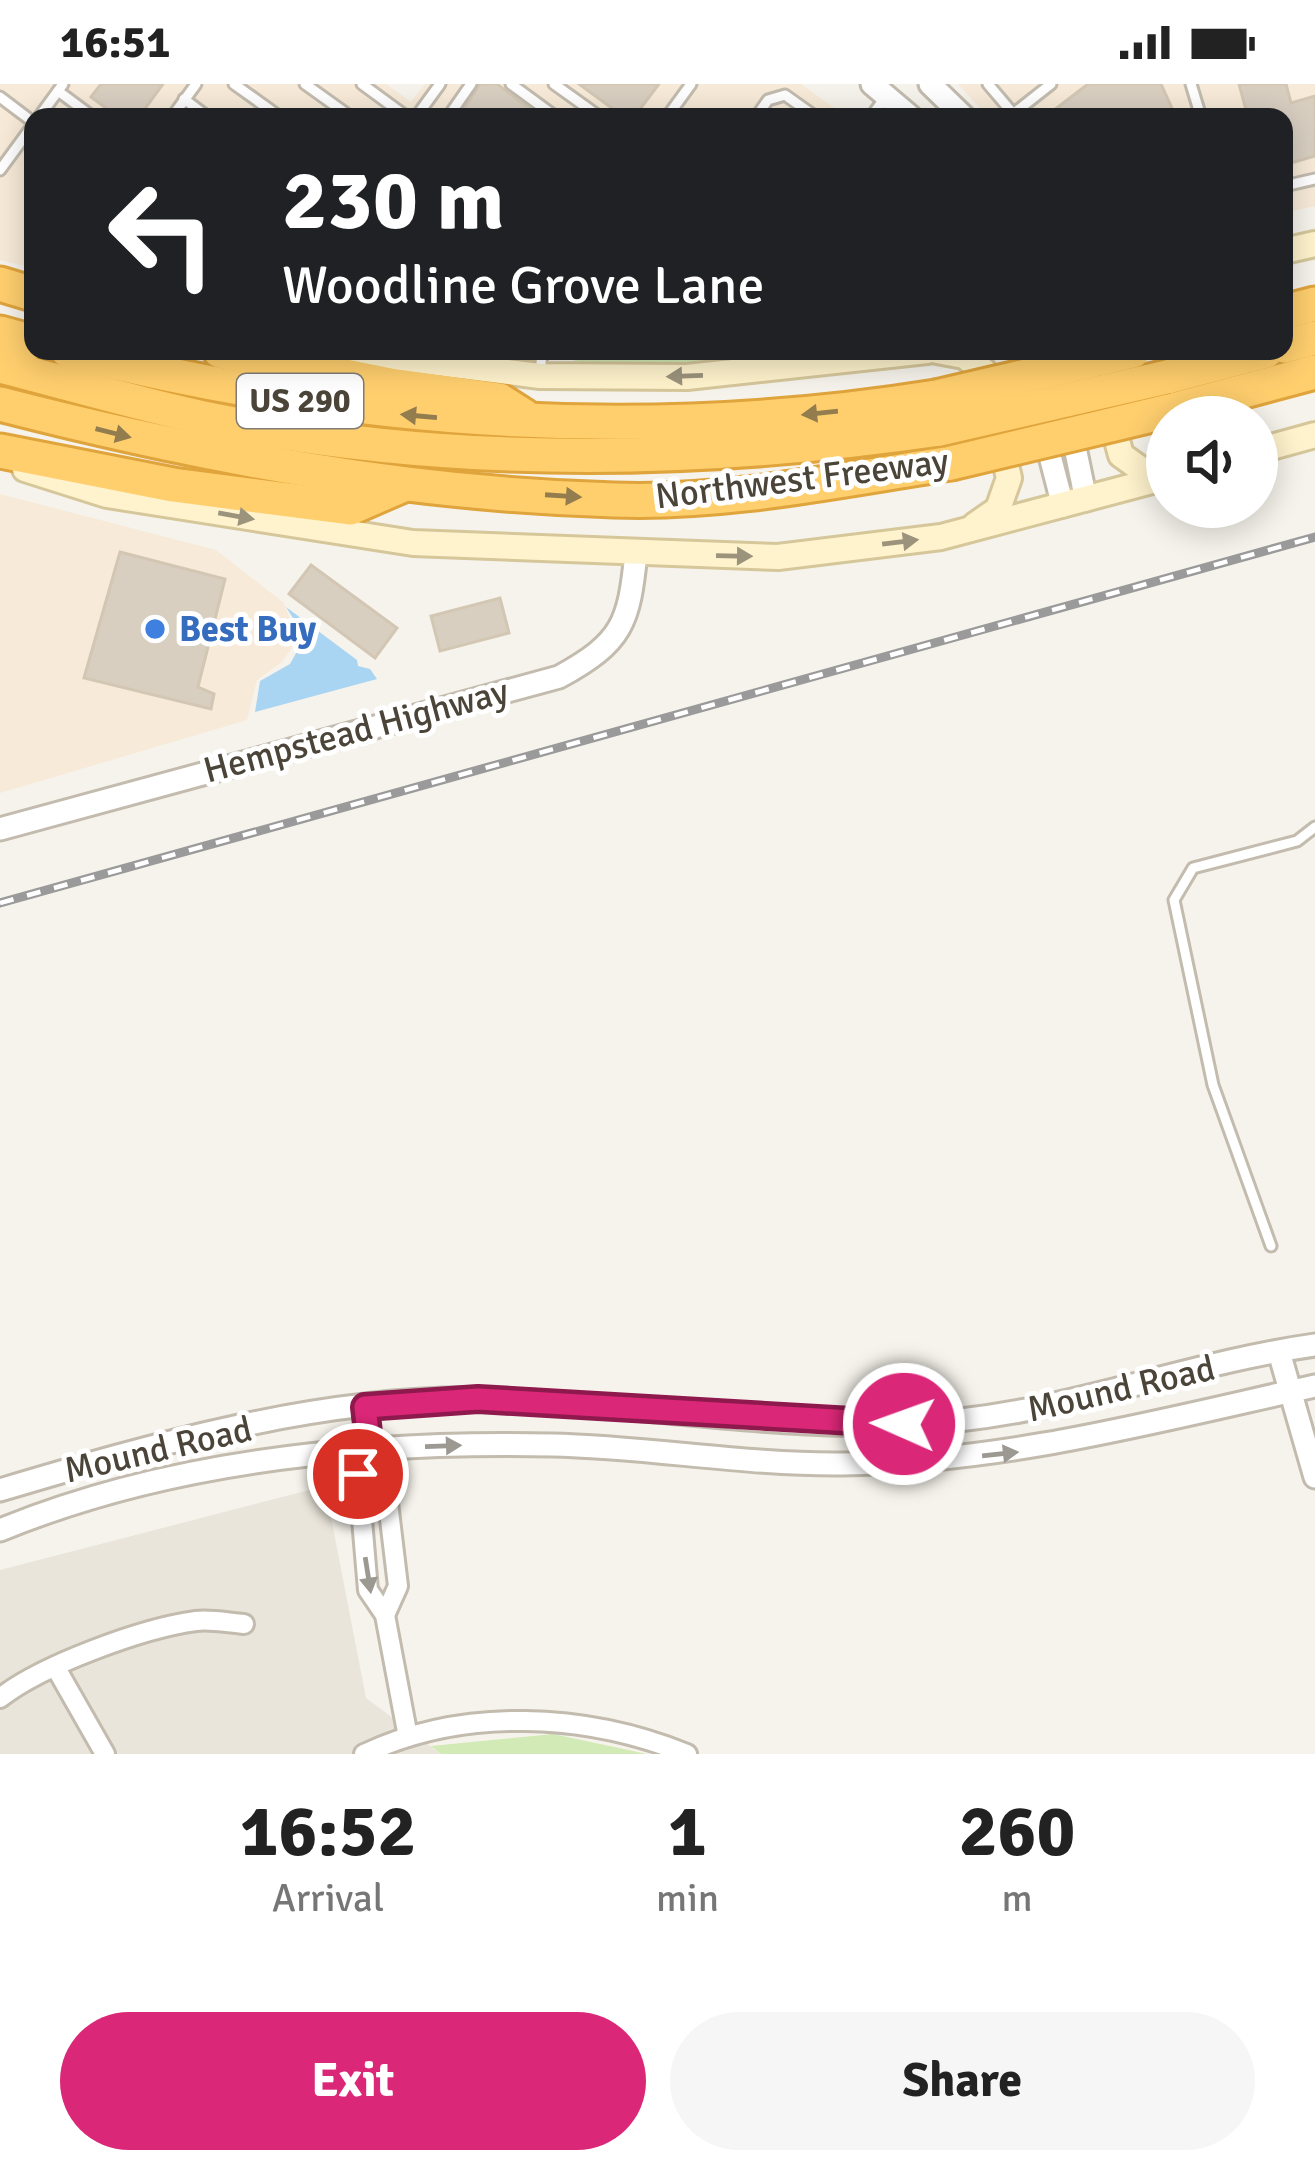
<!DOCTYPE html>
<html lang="en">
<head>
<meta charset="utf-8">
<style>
	:root { --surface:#fff; --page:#f6f6f6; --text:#222; --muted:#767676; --accent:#db2777 }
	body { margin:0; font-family:Signika,sans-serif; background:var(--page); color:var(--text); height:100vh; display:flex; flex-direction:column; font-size:45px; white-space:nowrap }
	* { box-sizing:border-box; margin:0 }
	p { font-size:39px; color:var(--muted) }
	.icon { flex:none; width:66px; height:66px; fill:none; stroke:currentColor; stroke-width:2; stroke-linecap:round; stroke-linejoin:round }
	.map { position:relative; height:1670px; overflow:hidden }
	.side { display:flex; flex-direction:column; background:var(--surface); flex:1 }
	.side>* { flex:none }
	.top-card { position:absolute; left:24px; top:24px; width:1269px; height:252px; border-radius:24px; box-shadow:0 6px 30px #0003; background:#202124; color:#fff; overflow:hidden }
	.fabs { position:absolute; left:1146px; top:312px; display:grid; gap:24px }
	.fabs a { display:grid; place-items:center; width:132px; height:132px; border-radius:50%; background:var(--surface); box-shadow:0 6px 30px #0003; font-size:60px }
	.pin { position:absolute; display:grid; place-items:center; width:102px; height:102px; color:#fff; margin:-51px; border:6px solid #fff; border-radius:50%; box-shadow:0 3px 12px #0007 }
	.me { position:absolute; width:132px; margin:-66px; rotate:272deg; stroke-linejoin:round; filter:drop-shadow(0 0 9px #0008) }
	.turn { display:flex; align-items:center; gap:42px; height:252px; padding:0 60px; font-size:54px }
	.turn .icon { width:156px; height:156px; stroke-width:2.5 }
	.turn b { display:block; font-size:84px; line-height:102px }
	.eta { display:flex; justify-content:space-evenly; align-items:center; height:204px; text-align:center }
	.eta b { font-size:72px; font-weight:800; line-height:84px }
	.action { display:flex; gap:24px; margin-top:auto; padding:24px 60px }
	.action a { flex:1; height:138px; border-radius:72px; background:var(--accent); color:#fff; font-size:48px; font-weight:800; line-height:138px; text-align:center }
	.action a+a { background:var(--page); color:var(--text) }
	.status { display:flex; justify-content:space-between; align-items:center; height:84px; padding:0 60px; background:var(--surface); direction:ltr }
	.status svg { height:33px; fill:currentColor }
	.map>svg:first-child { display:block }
	.residential { fill:#eae5da }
	.commercial { fill:#f7ead8 }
	.green { fill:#d2eab5 }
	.water { fill:#a9d4f2 }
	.building { fill:#d8cfc1; stroke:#d3c7b4; stroke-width:3 }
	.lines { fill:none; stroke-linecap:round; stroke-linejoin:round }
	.service-casing { stroke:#c2bbae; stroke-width:15 }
	.minor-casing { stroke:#c2bbae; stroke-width:24 }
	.tertiary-casing { stroke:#c2bbae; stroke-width:27 }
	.secondary-casing { stroke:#d6c79b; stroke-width:30 }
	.motorway-casing { stroke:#e0a43c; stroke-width:39 }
	.service { stroke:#fff; stroke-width:9 }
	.minor { stroke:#fff; stroke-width:18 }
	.tertiary { stroke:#fff; stroke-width:21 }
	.secondary { stroke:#fff3cd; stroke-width:24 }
	.motorway { stroke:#ffcf6e; stroke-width:33 }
	.rail-casing { stroke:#9a9a9a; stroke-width:9 }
	.rail { stroke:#fff; stroke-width:4.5; stroke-dasharray:14; stroke-linecap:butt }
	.motorway-bridge-casing { stroke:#e0a43c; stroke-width:39; stroke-linecap:butt }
	.motorway-bridge { stroke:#ffcf6e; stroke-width:33 }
	.oneway { fill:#9c937c }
	.oneway2 { fill:#937c4e }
	.oneway3 { fill:#9c9892 }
	.route-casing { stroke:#8e194d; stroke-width:30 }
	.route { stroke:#db2777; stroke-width:21 }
	.shop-dot { fill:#3f7fe0; stroke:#fff; stroke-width:4.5 }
	.labels { text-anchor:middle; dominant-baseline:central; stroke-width:10; stroke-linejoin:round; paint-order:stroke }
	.shield { fill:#fff; stroke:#817c74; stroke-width:3 }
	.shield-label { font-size:33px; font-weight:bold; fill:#4b4439 }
	.street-label { font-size:36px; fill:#4b4439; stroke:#fff }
	.shop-label { font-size:36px; font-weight:bold; fill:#366cbe; stroke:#fff; text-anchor:start }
</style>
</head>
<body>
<div class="status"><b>16:51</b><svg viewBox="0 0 49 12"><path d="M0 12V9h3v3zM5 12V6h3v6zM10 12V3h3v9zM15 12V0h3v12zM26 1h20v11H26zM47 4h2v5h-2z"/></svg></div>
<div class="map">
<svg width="1315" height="1670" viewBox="0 0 1315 1670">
	<rect width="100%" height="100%" fill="#f6f3ec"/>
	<!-- residential -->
	<polygon class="residential" points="325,1402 366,1614 441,1670 0,1670 0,1486"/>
	<!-- commercial -->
	<g class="commercial">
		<polygon points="0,0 386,0 411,18 425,0 801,0 847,33 33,33 33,184 0,176"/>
		<polygon points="958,0 1315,0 1315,122 1284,129 1284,33 988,33"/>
		<polygon points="0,410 216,466 284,519 297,556 282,578 257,596 247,636 0,709"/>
	</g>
	<!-- green -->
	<g class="green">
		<path d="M556,267H824C784,272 571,296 556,267Z"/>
		<polygon points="553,1650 647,1670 441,1670 431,1662"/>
	</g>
	<!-- water -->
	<polygon class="water" points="286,523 357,576 358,582 370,585 377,595 255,628 260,597 290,580 305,553"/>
	<!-- building -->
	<g class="building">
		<polygon points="101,0 163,0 139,33 118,33 91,13"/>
		<polygon points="480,0 497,0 541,33 459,33"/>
		<polygon points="579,0 659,0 634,33 624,33"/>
		<polygon points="1088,0 1161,0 1176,33 1045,33"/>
		<polygon points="1239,0 1286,0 1291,19 1315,12 1315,72 1284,81 1284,33 1248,33"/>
		<polygon points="120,468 225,495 198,603 214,610 211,625 84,594"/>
		<polygon points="311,481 397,544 375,574 289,510"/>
		<polygon points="500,514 509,549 440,567 431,532"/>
	</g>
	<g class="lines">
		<defs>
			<g id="service">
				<polyline points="234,0 280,33"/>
				<polyline points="305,0 351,33"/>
				<polyline points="362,0 407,33"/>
				<polyline points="511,0 556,33"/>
				<polyline points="554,0 600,33"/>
				<polyline points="988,0 1016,33"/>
				<polyline points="1191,0 1201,33"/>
				<polyline points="58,7 93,33"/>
				<polyline points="0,13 33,38"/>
				<polyline points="184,15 208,33"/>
				<polyline points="1013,30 1051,0"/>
				<polyline points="39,33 63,0"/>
				<polyline points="172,33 196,0"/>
				<polyline points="416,33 440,0"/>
				<polyline points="448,33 471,0"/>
				<polyline points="667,33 691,0"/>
				<polyline points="756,33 768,16 785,11 816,33"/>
				<polyline points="871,33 884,15"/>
				<polyline points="0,86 33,41"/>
				<polyline points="33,98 33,100"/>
				<polyline points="1284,102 1315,95"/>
				<polyline points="540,292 542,267"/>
				<polyline points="1271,1162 1213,1001 1174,816 1193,784 1297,757 1315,743"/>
			</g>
			<g id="minor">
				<polyline points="365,1323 370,1366 384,1385 398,1502 385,1531"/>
				<polyline points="370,1366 358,1389 368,1506 385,1531 408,1653"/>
				<polyline points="56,1584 105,1670"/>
				<path d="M0,1614C42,1581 143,1544 196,1537C211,1535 229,1539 244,1540"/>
				<path d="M364,1670C464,1623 586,1629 687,1670"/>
			</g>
			<g id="tertiary">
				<polyline points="872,0 911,33"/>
				<polyline points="930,0 964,33"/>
				<polyline points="1055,267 1086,416"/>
				<polyline points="1044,349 1063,422"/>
				<path d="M0,745L559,593C623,558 629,539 636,469"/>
				<polyline points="1279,1268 1315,1393"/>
				<path d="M0,1406C151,1361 321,1312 480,1315C622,1318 764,1345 906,1340C1054,1335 1174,1281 1315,1261"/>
				<path d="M0,1446C173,1375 367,1357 552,1361C649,1363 745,1381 842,1380C1006,1378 1157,1337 1315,1302"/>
			</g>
			<g id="secondary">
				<polyline points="1284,167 1315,160"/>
				<polyline points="341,267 540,292 687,293 927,267"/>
				<polyline points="937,267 964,272 984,287 1009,394 998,425 975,441"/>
				<polyline points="1109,327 1121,371 1156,396"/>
				<polyline points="1257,367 1315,351"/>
				<polyline points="25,385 107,411 413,459 778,473 941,453 1167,393"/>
			</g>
			<g id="motorway">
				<polyline points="0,200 33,210"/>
				<polyline points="1284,228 1315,220"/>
				<polyline points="0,249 33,258"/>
				<polyline points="1284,262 1315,254"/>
				<path d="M68,267C354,340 643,360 936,313"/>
				<polyline points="220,267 390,301 499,316 524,332"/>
				<path d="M0,282C71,300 141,321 213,336C454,384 698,380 940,345"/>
				<polyline points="1167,293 1266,267"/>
				<path d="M0,320C202,372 405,410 614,416C727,420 840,396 951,379"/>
				<polyline points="1173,326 1315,288"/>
				<polyline points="0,367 173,401 350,424 403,401"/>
			</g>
		</defs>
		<!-- service casing -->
		<use href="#service" class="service-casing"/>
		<!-- minor casing -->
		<use href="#minor" class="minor-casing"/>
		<!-- tertiary casing -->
		<use href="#tertiary" class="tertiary-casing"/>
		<!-- secondary casing -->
		<use href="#secondary" class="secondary-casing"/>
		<!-- motorway casing -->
		<use href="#motorway" class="motorway-casing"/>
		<!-- service -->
		<use href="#service" class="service"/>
		<!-- minor -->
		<use href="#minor" class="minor"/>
		<!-- tertiary -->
		<use href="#tertiary" class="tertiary"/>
		<!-- secondary -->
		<use href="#secondary" class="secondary"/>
		<!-- motorway -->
		<use href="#motorway" class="motorway"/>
		<defs>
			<polyline id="rail" points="0,819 1315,453"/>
		</defs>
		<!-- rail casing -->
		<use href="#rail" class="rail-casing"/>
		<!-- rail -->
		<use href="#rail" class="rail"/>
		<defs>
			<g id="motorway-bridge">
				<polyline points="936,313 1133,267"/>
				<polyline points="940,345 1167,293"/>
				<polyline points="951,379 1173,326"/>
			</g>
		</defs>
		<!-- motorway-bridge casing -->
		<use href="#motorway-bridge" class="motorway-bridge-casing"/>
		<!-- motorway-bridge -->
		<use href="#motorway-bridge" class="motorway-bridge"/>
	</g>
	<!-- one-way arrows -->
	<defs><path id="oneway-solid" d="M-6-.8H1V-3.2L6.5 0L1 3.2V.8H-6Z" transform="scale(3)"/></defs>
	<g class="oneway">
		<use href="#oneway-solid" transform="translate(685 292) rotate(178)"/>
		<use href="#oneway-solid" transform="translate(236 432) rotate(10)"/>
		<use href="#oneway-solid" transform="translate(900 458) rotate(-7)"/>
		<use href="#oneway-solid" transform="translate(734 472) rotate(1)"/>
	</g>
	<g class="oneway2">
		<use href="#oneway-solid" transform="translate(820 329) rotate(174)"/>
		<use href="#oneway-solid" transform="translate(419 332) rotate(-175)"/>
		<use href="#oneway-solid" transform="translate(113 349) rotate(14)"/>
		<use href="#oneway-solid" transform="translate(563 412) rotate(4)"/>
	</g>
	<g class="oneway3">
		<use href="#oneway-solid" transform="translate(443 1362) rotate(-2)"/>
		<use href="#oneway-solid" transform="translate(1000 1370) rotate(-6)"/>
		<use href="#oneway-solid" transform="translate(368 1491) rotate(81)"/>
	</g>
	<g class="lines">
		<defs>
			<polyline id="route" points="358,1390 370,1366 365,1323 478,1315 904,1340"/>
		</defs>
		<!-- route casing -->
		<use href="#route" class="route-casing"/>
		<!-- route -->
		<use href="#route" class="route"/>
	</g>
	<!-- markers -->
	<circle class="shop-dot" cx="155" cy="545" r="12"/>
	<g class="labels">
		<!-- shield labels -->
		<rect class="shield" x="237" y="290" width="126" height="54" rx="9"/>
		<g class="shield-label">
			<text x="300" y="317">US 290</text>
		</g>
		<!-- street labels -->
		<g class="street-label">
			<text transform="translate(802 395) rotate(-7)">Northwest Freeway</text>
			<text transform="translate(356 647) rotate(-15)">Hempstead Highway</text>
			<text transform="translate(1121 1305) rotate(-13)">Mound Road</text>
			<text transform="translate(158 1366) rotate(-13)">Mound Road</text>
		</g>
		<!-- shop labels -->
		<g class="shop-label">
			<text x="179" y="545">Best Buy</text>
		</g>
	</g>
</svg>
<div class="fabs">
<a><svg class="icon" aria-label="sound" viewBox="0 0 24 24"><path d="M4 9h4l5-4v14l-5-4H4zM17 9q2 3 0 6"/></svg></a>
</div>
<div class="pin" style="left:358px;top:1390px;background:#d93025"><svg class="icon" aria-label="arrive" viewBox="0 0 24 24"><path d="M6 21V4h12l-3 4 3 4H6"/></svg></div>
<svg class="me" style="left:904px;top:1340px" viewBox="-20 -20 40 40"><circle r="17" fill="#db2777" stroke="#fff" stroke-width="3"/><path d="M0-11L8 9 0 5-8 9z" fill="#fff"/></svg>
<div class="top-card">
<div class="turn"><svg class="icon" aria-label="left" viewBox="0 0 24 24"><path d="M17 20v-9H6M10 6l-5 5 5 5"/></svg><div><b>230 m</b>Woodline Grove Lane</div></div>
</div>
</div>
<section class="side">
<div class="eta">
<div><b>16:52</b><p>Arrival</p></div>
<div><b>1</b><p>min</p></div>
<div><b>260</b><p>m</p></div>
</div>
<div class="action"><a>Exit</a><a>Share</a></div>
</section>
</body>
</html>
